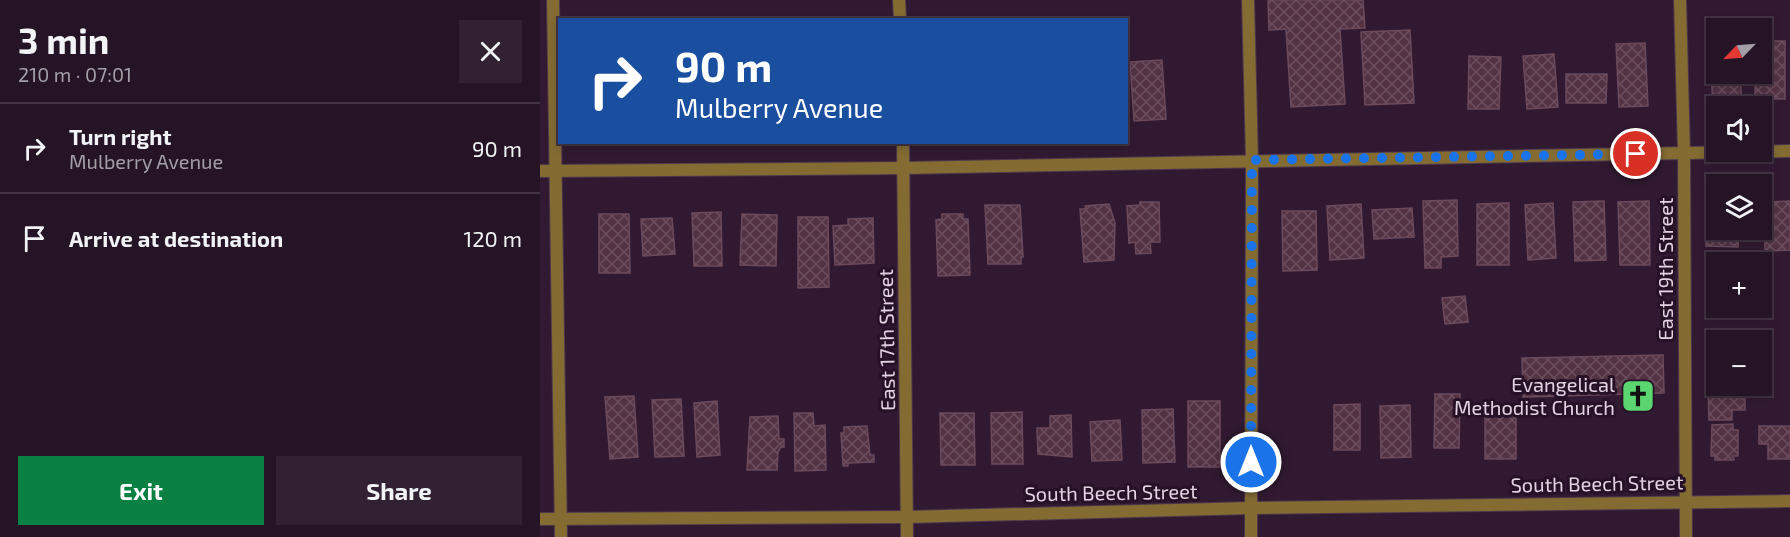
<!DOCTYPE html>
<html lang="en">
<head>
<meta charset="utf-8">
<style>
	:root { --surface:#251425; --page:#312132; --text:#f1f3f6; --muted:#a39ea7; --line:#423342; --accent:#0b8043 }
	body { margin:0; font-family:"Exo 2",sans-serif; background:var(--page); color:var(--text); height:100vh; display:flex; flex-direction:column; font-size:22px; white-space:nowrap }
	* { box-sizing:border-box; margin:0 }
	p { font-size:20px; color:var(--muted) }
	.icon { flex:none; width:33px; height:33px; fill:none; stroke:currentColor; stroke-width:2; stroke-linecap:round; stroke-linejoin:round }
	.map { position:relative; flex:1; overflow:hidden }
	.panel { display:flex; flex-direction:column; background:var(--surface); width:540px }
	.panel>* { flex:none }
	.guide { position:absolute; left:18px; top:18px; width:570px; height:126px; border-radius:0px; box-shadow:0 3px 9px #0003,0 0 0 2px var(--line); background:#1a4fa0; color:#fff; overflow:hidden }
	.needle { width:39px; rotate:245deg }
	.fabs { position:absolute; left:1166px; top:18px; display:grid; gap:12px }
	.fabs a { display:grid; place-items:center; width:66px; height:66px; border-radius:0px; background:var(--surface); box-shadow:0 3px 9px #0003,0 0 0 2px var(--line); font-size:30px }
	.pin { position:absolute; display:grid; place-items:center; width:51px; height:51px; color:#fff; margin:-26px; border:3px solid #fff; border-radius:50%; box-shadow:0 2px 6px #0007 }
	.me { position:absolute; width:66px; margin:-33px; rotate:0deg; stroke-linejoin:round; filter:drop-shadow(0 0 4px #0008) }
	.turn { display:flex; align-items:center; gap:21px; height:126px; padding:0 18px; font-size:27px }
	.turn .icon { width:78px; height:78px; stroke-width:2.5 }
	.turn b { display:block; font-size:42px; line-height:51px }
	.round { display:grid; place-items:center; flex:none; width:63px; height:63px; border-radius:0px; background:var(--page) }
	.overview { display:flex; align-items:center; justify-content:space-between; height:102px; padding:0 18px }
	h1 { font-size:36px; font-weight:700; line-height:45px }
	.primary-button { display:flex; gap:12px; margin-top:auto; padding:12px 18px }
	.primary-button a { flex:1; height:69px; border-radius:0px; background:var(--accent); color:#fff; font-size:24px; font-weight:700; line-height:69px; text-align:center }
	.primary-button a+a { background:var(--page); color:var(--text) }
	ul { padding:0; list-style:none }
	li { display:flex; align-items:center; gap:18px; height:90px; padding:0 18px; border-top:2px solid var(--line) }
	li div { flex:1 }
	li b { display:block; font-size:22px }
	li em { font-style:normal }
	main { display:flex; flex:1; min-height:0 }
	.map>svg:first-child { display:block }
	.building { fill:url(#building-cross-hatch); stroke:#6c4a5c; stroke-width:1.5 }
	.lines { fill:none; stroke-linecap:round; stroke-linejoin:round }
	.minor-casing { stroke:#4d384d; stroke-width:14 }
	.minor { stroke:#836b32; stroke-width:12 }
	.route { stroke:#1a73e8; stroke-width:10; stroke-dasharray:0 18 }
	.labels { text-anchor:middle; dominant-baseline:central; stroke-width:6; stroke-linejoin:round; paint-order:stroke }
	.street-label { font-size:20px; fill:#e3d3e2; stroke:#271127 }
	.poi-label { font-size:20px; fill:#e3d3e2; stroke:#271127; text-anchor:end }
</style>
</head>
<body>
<main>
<section class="panel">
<div class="overview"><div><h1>3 min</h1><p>210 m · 07:01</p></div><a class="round"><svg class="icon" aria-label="close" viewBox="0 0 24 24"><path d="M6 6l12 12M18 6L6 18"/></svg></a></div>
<ul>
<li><svg class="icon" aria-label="right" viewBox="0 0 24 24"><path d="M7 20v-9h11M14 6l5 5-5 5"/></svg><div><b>Turn right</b><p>Mulberry Avenue</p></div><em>90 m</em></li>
<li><svg class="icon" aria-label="arrive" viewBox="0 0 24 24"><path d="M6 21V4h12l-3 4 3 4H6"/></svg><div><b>Arrive at destination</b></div><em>120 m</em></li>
</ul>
<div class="primary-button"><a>Exit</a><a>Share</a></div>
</section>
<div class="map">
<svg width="1250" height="537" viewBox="0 0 1250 537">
	<defs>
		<pattern id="building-cross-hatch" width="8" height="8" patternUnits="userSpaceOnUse" patternTransform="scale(1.5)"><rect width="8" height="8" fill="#533244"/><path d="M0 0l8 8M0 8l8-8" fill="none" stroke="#6c4f5f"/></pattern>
	</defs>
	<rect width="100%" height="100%" fill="#311a31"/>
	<!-- building -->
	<g class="building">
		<polygon points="728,0 823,0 825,28 800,29 805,104 751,107 746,29 729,30"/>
		<polygon points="870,30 874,103 825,105 821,32"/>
		<polygon points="1221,41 1245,41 1245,99 1215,99 1215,74 1221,74"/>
		<polygon points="1105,43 1108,106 1079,107 1076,44"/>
		<polygon points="1169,45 1176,45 1176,74 1200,74 1202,102 1173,104"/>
		<polygon points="1014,54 1018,107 987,109 983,56"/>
		<polygon points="929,56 961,57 959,109 928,109"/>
		<polygon points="622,60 626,119 594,121 590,62"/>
		<polygon points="1026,74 1067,74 1066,103 1026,103"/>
		<polygon points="1167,199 1176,199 1176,230 1199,230 1198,247 1166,246"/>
		<polygon points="917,200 918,256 901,257 901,268 885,268 883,201"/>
		<polygon points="1064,201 1066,260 1035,261 1033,202"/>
		<polygon points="1109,201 1110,265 1080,265 1078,202"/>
		<polygon points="1250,201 1250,250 1225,251 1224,202"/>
		<polygon points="600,202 619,202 620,242 610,242 611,253 596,254 595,242 589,243 587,206 600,205"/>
		<polygon points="969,203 969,265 937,265 937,204"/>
		<polygon points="1013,203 1016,258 988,260 985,205"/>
		<polygon points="569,204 575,223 574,260 544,262 540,209 546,209 545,206"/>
		<polygon points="821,204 824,258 790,260 787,206"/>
		<polygon points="445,205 480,205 483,257 481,257 481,264 448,264"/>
		<polygon points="872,208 874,237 834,239 832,210"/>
		<polygon points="742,211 776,211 777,270 743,271"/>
		<polygon points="181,212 182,266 154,266 152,213"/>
		<polygon points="59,214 89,214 90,273 59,273"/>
		<polygon points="202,214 237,215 236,266 200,265"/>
		<polygon points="402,214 423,214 423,219 428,219 430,275 398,276 396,220 402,219"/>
		<polygon points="258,217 288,217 289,287 258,288"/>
		<polygon points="132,218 135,254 103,256 101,219"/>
		<polygon points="333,218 334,263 295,265 293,226 308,225 308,219"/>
		<polygon points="925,296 928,322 905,324 902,298"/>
		<polygon points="1173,332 1208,332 1208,340 1176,340 1176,361 1173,361 1174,357 1167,357 1167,337 1173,337"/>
		<polygon points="1123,355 1124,393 983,397 982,358"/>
		<polygon points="1176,382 1176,386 1200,386 1200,399 1205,399 1205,410 1192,410 1192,420 1169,420 1168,386 1175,386"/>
		<polygon points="895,394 920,394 919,448 894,448"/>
		<polygon points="94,396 98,457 70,459 65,397"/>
		<polygon points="141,399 144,456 115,457 112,400"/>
		<polygon points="177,401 180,455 157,457 154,403"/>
		<rect x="648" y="401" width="32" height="66"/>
		<polygon points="820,404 820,450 794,450 794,405"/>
		<polygon points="870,405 871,457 841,458 840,406"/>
		<rect x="945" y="406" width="31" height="53"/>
		<polygon points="633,409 635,462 603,463 602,410"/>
		<polygon points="482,412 483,464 452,464 451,413"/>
		<polygon points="254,413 273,413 274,426 285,425 286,470 255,471"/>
		<polygon points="400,413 434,413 435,465 401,465"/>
		<polygon points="531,415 532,457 498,454 497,428 510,428 510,416"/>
		<polygon points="238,416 239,439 244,439 244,447 241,447 238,452 237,470 207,470 210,417"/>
		<polygon points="580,420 582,460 552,461 550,422"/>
		<polygon points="1193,424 1193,430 1198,430 1198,456 1193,456 1194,460 1175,460 1175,456 1171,456 1172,425"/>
		<polygon points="327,426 330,455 334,455 334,462 308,463 308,466 303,466 301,433 304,433 304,427"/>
		<polygon points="1219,426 1250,426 1250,459 1228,459 1228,444 1219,444"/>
	</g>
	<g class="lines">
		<defs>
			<g id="minor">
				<polyline points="13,0 21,537"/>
				<polyline points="359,0 360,20"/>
				<polyline points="708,0 712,160 711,537"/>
				<polyline points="1140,0 1144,153 1146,537"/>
				<polyline points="363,142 367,537"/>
				<polyline points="0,171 364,168 1250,151"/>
				<polyline points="0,519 367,517 711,508 1250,501"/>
			</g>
		</defs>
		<!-- minor casing -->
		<use href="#minor" class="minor-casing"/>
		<!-- minor -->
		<use href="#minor" class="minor"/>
	</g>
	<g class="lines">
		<!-- route -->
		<polyline class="route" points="711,462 712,160 1096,154"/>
	</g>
	<!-- icons -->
	<defs>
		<symbol id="church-square" viewBox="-11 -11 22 22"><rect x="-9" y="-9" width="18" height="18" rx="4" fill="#5ad56f" stroke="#271127"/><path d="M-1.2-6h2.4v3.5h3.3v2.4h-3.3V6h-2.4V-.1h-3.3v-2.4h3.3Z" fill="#111"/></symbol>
	</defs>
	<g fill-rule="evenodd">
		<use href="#church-square" x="1079" y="377" width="38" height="38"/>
	</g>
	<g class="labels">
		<!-- street labels -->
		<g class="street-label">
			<text transform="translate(1125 269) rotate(-90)">East 19th Street</text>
			<text transform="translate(346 340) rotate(-91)">East 17th Street</text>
			<text transform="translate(1057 483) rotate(-1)">South Beech Street</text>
			<text transform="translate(571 492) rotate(-1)">South Beech Street</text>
		</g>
		<!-- poi labels -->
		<g class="poi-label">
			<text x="1075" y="384">Evangelical<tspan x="1075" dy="23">Methodist Church</tspan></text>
		</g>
	</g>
</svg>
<div class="fabs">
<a><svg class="needle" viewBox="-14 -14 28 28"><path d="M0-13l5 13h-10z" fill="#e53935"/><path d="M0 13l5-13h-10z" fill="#a39ea7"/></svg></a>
<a><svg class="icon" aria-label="sound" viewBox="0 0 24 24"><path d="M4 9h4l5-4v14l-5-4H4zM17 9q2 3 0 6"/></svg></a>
<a><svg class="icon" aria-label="layers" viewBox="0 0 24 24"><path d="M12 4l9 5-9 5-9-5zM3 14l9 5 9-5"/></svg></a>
<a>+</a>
<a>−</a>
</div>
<div class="pin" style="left:1096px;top:154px;background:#d93025"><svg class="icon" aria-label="arrive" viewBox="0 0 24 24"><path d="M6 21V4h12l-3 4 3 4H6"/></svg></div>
<svg class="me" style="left:711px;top:462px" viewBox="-20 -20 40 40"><circle r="17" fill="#1a73e8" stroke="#fff" stroke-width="3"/><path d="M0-11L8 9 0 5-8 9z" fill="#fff"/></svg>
<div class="guide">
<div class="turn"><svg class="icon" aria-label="right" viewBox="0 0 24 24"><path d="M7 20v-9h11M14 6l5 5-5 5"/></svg><div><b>90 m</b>Mulberry Avenue</div></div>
</div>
</div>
</main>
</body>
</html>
